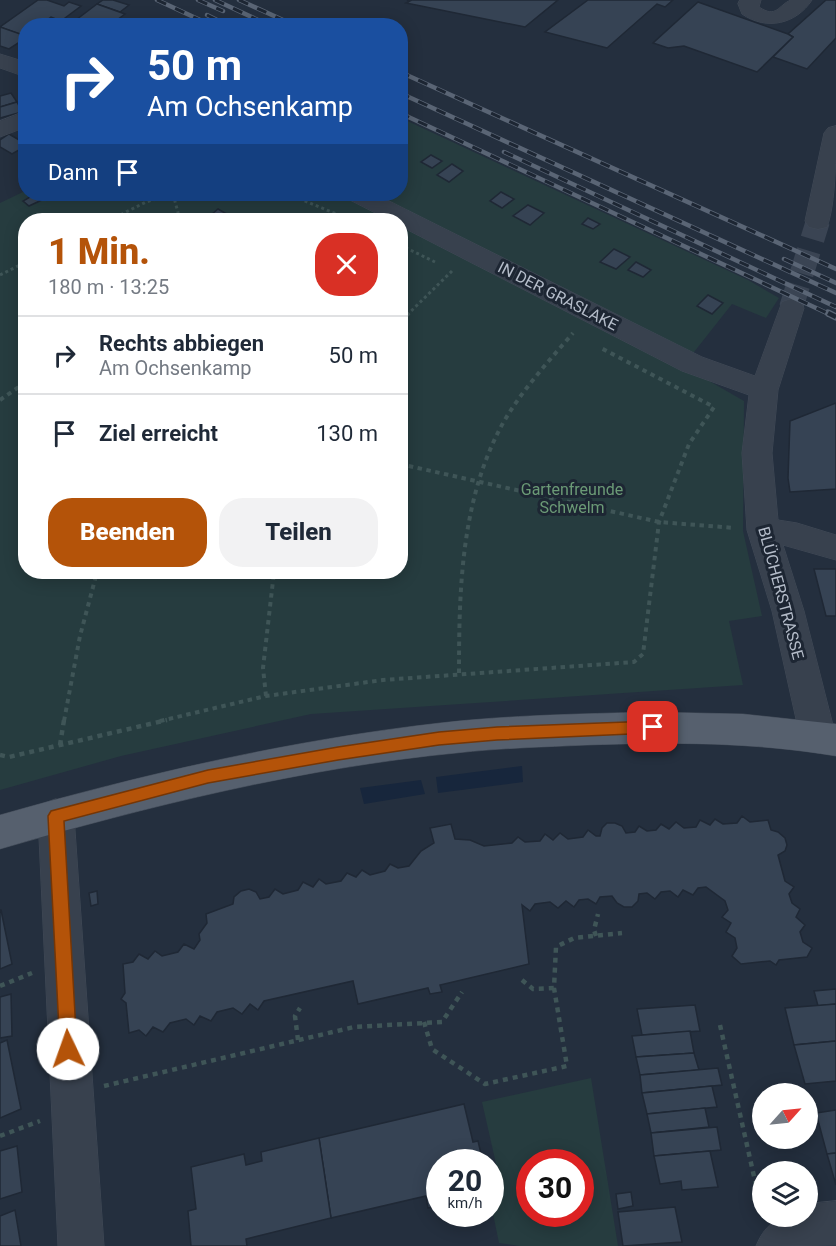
<!DOCTYPE html>
<html lang="de">
<head>
<meta charset="utf-8">
<style>
	:root { --surface:#fff; --page:#f2f2f3; --text:#1f2937; --muted:#747a83; --line:#e0e1e3; --accent:#b45309 }
	body { margin:0; font-family:Roboto,sans-serif; background:var(--page); color:var(--text); height:100vh; display:flex; flex-direction:column; font-size:22px; white-space:nowrap }
	* { box-sizing:border-box; margin:0 }
	p { font-size:20px; color:var(--muted) }
	.icon { flex:none; width:33px; height:33px; fill:none; stroke:currentColor; stroke-width:2; stroke-linecap:round; stroke-linejoin:round }
	.map { position:relative; flex:1; overflow:hidden }
	.sheet { position:absolute; left:18px; top:213px; width:390px; height:366px; display:flex; flex-direction:column; background:var(--surface); border-radius:24px; box-shadow:0 3px 15px #0003 }
	.sheet>* { flex:none }
	.hud { position:absolute; left:18px; top:18px; width:390px; height:183px; border-radius:24px; box-shadow:0 3px 15px #0003; background:#1a4fa0; color:#fff; overflow:hidden }
	.needle { width:39px; rotate:63deg }
	.controls { position:absolute; left:752px; top:1083px; display:grid; gap:12px }
	.controls a { display:grid; place-items:center; width:66px; height:66px; border-radius:50%; background:var(--surface); box-shadow:0 3px 15px #0003; font-size:30px }
	.speed { position:absolute; left:426px; top:1149px; display:flex; gap:12px; font-size:30px; font-weight:700; text-align:center }
	.speed>* { display:grid; place-content:center; width:78px; height:78px; border-radius:50%; background:var(--surface); box-shadow:0 3px 15px #0003; line-height:1 }
	.speed small { font-size:15px; font-weight:400 }
	.speed .limit { border:9px solid #d22; background:#fff; color:#111 }
	.pin { position:absolute; display:grid; place-items:center; width:51px; height:51px; color:#fff; margin:-26px; border-radius:12px; box-shadow:0 3px 9px #0006 }
	.me { position:absolute; width:66px; margin:-33px; rotate:357deg; stroke-linejoin:round; filter:drop-shadow(0 0 4px #0008) }
	.turn { display:flex; align-items:center; gap:21px; height:126px; padding:0 30px; font-size:27px }
	.turn .icon { width:78px; height:78px; stroke-width:2.5 }
	.turn b { display:block; font-size:42px; line-height:51px }
	.then { display:flex; align-items:center; height:57px; padding:0 30px; background:#0003; gap:12px; font-size:22px }
	.round { display:grid; place-items:center; flex:none; width:63px; height:63px; border-radius:24px; background:var(--page) }
	.headline { display:flex; align-items:center; justify-content:space-between; height:102px; padding:0 30px }
	h1 { font-size:36px; font-weight:800; line-height:45px; color:var(--accent) }
	.button { display:flex; gap:12px; margin-top:auto; padding:12px 30px }
	.button a { flex:1; height:69px; border-radius:24px; background:var(--accent); color:#fff; font-size:24px; font-weight:800; line-height:69px; text-align:center }
	.button a+a { background:var(--page); color:var(--text) }
	ul { padding:0; list-style:none }
	li { display:flex; align-items:center; gap:18px; height:78px; padding:0 30px; border-top:2px solid var(--line) }
	li div { flex:1 }
	li b { display:block; font-size:22px }
	li em { font-style:normal }
	.map>svg:first-child { display:block }
	.green { fill:#263c3f; fill-rule:evenodd }
	.water { fill:#17263c }
	.building { fill:#364354; stroke:#1f2835; stroke-width:1.5 }
	.lines { fill:none; stroke-linecap:round; stroke-linejoin:round }
	.minor-tunnel { stroke:#3a4453; stroke-width:24; stroke-dasharray:24 12; stroke-linecap:butt }
	.minor-casing { stroke:#414a57; stroke-width:1 }
	.major-casing { stroke:#414a57; stroke-width:1 }
	.path-far2 { stroke:#3f5557; stroke-width:3; stroke-dasharray:3 3; stroke-linecap:butt }
	.path-far1 { stroke:#3f5557; stroke-width:4; stroke-dasharray:4.5 4.5; stroke-linecap:butt }
	.path { stroke:#3f5557; stroke-width:4.5; stroke-dasharray:5 5; stroke-linecap:butt }
	.minor { fill:#38414e; fill-rule:evenodd }
	.major { fill:#56606e; fill-rule:evenodd }
	.rail-far1-casing { stroke:#5a6575; stroke-width:4.5 }
	.rail-casing { stroke:#5a6575; stroke-width:7 }
	.rail-far1 { stroke:#1d2633; stroke-width:3; stroke-dasharray:10; stroke-linecap:butt }
	.rail { stroke:#1d2633; stroke-width:4.5; stroke-dasharray:13; stroke-linecap:butt }
	.route { fill:#b45309; stroke:#753606; stroke-width:1.5 }
	.labels { text-anchor:middle; dominant-baseline:central; stroke-width:6; stroke-linejoin:round; paint-order:stroke }
	.street-label { font-size:16px; fill:#b4bcc9; stroke:#1d2633 }
	.park-label { font-size:16px; fill:#6b9a76; stroke:#1d2633 }
</style>
</head>
<body>
<div class="map">
<svg width="836" height="1246" viewBox="0 0 836 1246">
	<rect width="100%" height="100%" fill="#242f3e"/>
	<!-- green -->
	<g class="green">
		<path d="M401,118L748,280L779,298L766,318L732,304L683,366L744,401L743,531L762,616L729,621L743,685L311,714L121,756L0,790V203L25,191L26,194H400ZM26,220H400V572H26Z"/>
		<path d="M591,1078L618,1246H520L499,1243L491,1204V1180L499,1177L482,1102ZM530,1162H580V1214H530Z"/>
	</g>
	<!-- water -->
	<g class="water">
		<polygon points="522,766 523,782 438,793 436,777"/>
		<polygon points="421,780 425,794 364,804 360,788"/>
	</g>
	<!-- building -->
	<g class="building">
		<polygon points="38,0 47,0 64,6 69,2 81,6 61,21 51,17 39,26 26,26 25,36 0,27"/>
		<polygon points="103,0 113,0 129,5 120,12 97,4"/>
		<polygon points="407,0 558,0 525,27 406,3 410,1"/>
		<polygon points="588,0 673,0 665,7 657,4 607,48 545,32"/>
		<polygon points="826,0 836,0 836,38 807,69 773,57 793,37 788,34"/>
		<polygon points="698,2 788,34 793,37 757,72 684,46 668,48 653,43"/>
		<polygon points="97,4 125,14 117,20 134,26 68,26"/>
		<polygon points="0,27 26,36 26,38 9,49 0,46"/>
		<polygon points="11,93 17,102 0,107 0,96"/>
		<polygon points="17,102 22,112 0,118 0,107"/>
		<polygon points="9,134 26,144 26,146 12,154 0,147 0,140"/>
		<polygon points="431,155 442,161 432,168 421,162"/>
		<polygon points="452,164 463,171 449,182 437,175"/>
		<polygon points="501,192 514,199 502,208 490,201"/>
		<polygon points="35,194 44,194 48,197 29,206 23,201"/>
		<polygon points="528,205 544,213 530,225 513,216"/>
		<polygon points="218,209 232,217 228,220 221,220 211,215"/>
		<polygon points="588,218 600,224 593,229 582,224"/>
		<polygon points="614,249 630,257 616,269 600,262"/>
		<polygon points="636,262 651,270 643,277 628,270"/>
		<polygon points="708,295 723,303 712,314 697,306"/>
		<polygon points="836,403 836,489 790,492 788,478 790,421"/>
		<polygon points="814,569 836,569 836,616 826,616"/>
		<polygon points="742,816 750,822 768,820 771,830 778,832 785,838 787,845 785,851 778,855 785,881 794,887 789,894 792,903 800,909 796,917 805,925 800,932 803,942 812,948 807,957 779,960 776,965 770,961 741,964 732,956 737,948 735,938 726,932 731,923 722,917 728,910 725,901 706,887 698,888 693,895 683,890 678,897 670,891 661,892 655,899 647,893 639,894 638,901 632,907 624,907 617,903 612,896 600,897 596,904 588,899 579,900 574,907 566,901 558,908 550,902 535,904 530,911 522,905 529,964 440,985 442,992 430,994 428,988 358,1004 353,981 264,1001 258,1010 250,1004 242,1014 233,1008 217,1012 211,1021 200,1016 194,1025 186,1019 170,1023 163,1032 153,1027 146,1036 139,1030 129,1033 126,1003 121,999 125,993 123,964 133,962 139,954 148,959 155,951 162,956 178,952 184,944 194,949 200,940 199,934 207,923 206,914 233,904 234,897 241,891 249,889 256,892 260,899 269,897 275,889 283,894 298,890 303,882 313,887 319,879 326,884 341,881 347,873 356,877 362,870 370,875 385,871 390,864 398,868 409,866 421,851 434,843 430,828 451,824 455,839 470,840 484,846 512,843 518,837 525,842 540,841 545,834 553,840 560,833 568,839 583,837 588,830 596,836 600,836 602,828 607,823 615,823 622,826 626,833 635,832 639,826 647,831 656,830 661,824 669,829 676,822 684,828 696,827 700,820 710,825 715,819 723,824 737,823"/>
		<polygon points="97,891 98,904 91,906 89,893"/>
		<polygon points="1,910 12,964 0,969 0,910"/>
		<polygon points="836,989 836,1004 818,1006 814,991"/>
		<polygon points="11,994 12,1036 0,1038 0,997"/>
		<polygon points="836,1004 836,1041 794,1045 785,1008"/>
		<polygon points="695,1005 700,1031 642,1035 637,1009"/>
		<polygon points="690,1031 694,1053 636,1057 632,1036"/>
		<polygon points="7,1040 21,1109 0,1118 0,1043"/>
		<polygon points="836,1041 836,1081 805,1084 794,1045"/>
		<polygon points="694,1053 699,1070 640,1075 636,1057"/>
		<polygon points="718,1068 722,1085 642,1093 640,1075"/>
		<polygon points="712,1086 717,1107 647,1114 642,1093"/>
		<polygon points="464,1104 473,1142 478,1141 483,1162 440,1162 440,1205 428,1208 426,1196 331,1218 319,1138"/>
		<polygon points="705,1108 709,1127 651,1133 647,1114"/>
		<polygon points="836,1110 836,1153 827,1154 816,1113"/>
		<polygon points="717,1127 721,1150 654,1156 651,1133"/>
		<polygon points="319,1138 331,1218 246,1239 247,1246 191,1246 188,1211 196,1209 191,1167 244,1154 246,1165 262,1161 261,1152"/>
		<polygon points="17,1146 22,1192 0,1199 0,1151"/>
		<polygon points="710,1151 718,1187 682,1190 681,1181 660,1184 654,1156"/>
		<polygon points="836,1153 836,1185 827,1154"/>
		<polygon points="631,1192 633,1206 618,1209 616,1194"/>
		<polygon points="675,1207 682,1242 623,1246 618,1212"/>
		<polygon points="15,1210 21,1246 0,1246 0,1216"/>
	</g>
	<g class="lines">
		<!-- minor-tunnel -->
		<polyline class="minor-tunnel" points="791,308 818,221"/>
		<defs>
			<g id="minor">
				<path d="M740,0H761L759,7C777,19 778,5 791,0C797,0 807,0 812,0C796,24 767,31 742,14L738,4Z"/>
				<polygon points="0,54 26,62 26,77 0,68"/>
				<polygon points="26,111 26,127 0,137 0,121"/>
				<path d="M836,126C836,154 836,203 827,227L818,229L809,227L805,221L824,133L828,128Z"/>
				<polygon points="345,194 375,194 702,357 755,376 782,302 791,299 800,302 804,308 778,390 772,453 778,520 797,523 836,535 836,560 783,545 804,611 836,737 830,748 818,753 806,748 800,737 772,611 747,530 742,453 749,395 682,371 400,226 400,220 389,220 348,199"/>
				<polygon points="56,799 69,804 74,816 104,1246 58,1246 38,816 43,804"/>
				<path d="M836,1201V1245L756,1246C767,1220 780,1216 807,1216V1204Z"/>
			</g>
			<path id="major" d="M649,712L743,714L836,724V756C753,742 671,742 587,745C544,747 500,748 456,753C302,768 149,806 0,849V815C144,774 291,740 440,723C510,715 580,714 649,712Z"/>
		</defs>
		<!-- minor casing -->
		<use href="#minor" class="minor-casing"/>
		<!-- major casing -->
		<use href="#major" class="major-casing"/>
		<!-- path-far2 -->
		<g class="path-far2">
			<polyline points="173,194 180,220"/>
			<polyline points="288,194 351,220"/>
			<polyline points="110,220 146,202 173,194"/>
			<polyline points="330,220 337,213"/>
			<polyline points="400,245 435,262"/>
			<polyline points="0,275 26,262"/>
			<polyline points="407,315 452,271"/>
		</g>
		<!-- path-far1 -->
		<g class="path-far1">
			<polyline points="400,322 409,313"/>
			<polyline points="0,400 26,382"/>
			<polyline points="400,464 659,522 735,528"/>
			<path d="M459,673C459,589 461,499 503,423C522,390 548,362 573,333"/>
			<polyline points="266,696 263,668 274,572"/>
			<polyline points="64,721 80,636 97,572"/>
			<polyline points="160,721 266,696 383,680 634,662 643,654 659,522 689,444 714,407 601,348"/>
		</g>
		<!-- path -->
		<g class="path">
			<polyline points="60,745 64,720"/>
			<polyline points="0,755 9,757 167,720"/>
			<polyline points="596,936 594,930 598,914"/>
			<polyline points="522,980 533,989 554,988"/>
			<polyline points="0,986 32,973"/>
			<polyline points="424,1022 432,1049 485,1084 567,1066 554,988 556,947 574,938 622,933"/>
			<polyline points="720,1025 762,1212"/>
			<polyline points="298,1040 295,1016 300,1008"/>
			<polyline points="104,1086 354,1027 442,1022 462,992"/>
			<polyline points="0,1136 40,1121"/>
		</g>
		<!-- minor -->
		<use href="#minor" class="minor"/>
		<!-- major -->
		<use href="#major" class="major"/>
		<defs>
			<g id="rail-far1">
				<polyline points="157,0 213,26"/>
				<polyline points="198,0 223,11"/>
				<polyline points="215,0 271,26"/>
				<polyline points="239,0 296,26"/>
				<polyline points="207,15 229,26"/>
				<polyline points="400,72 836,269"/>
				<polyline points="400,93 836,293"/>
				<polyline points="400,113 831,315"/>
				<polyline points="504,152 836,307"/>
				<polyline points="784,259 836,283"/>
			</g>
			<polyline id="rail" points="828,313 836,317"/>
		</defs>
		<!-- rail-far1 casing -->
		<use href="#rail-far1" class="rail-far1-casing"/>
		<!-- rail casing -->
		<use href="#rail" class="rail-casing"/>
		<!-- rail-far1 -->
		<use href="#rail-far1" class="rail-far1"/>
		<!-- rail -->
		<use href="#rail" class="rail"/>
	</g>
	<!-- route -->
	<polygon class="route" points="653,721 658,723 660,727 658,732 653,733 497,740 439,745 338,760 208,783 64,821 77,1049 74,1055 68,1058 62,1055 60,1049 48,816 51,811 208,770 338,747 439,732 497,727"/>
	<g class="labels">
		<!-- street labels -->
		<g class="street-label">
			<text transform="translate(558 296) rotate(27)">IN DER GRASLAKE</text>
			<text transform="translate(781 593) rotate(75)">BLÜCHERSTRASSE</text>
		</g>
		<!-- park labels -->
		<g class="park-label">
			<text x="572" y="489">Gartenfreunde<tspan x="572" dy="18">Schwelm</tspan></text>
		</g>
	</g>
</svg>
<div class="controls">
<a><svg class="needle" viewBox="-14 -14 28 28"><path d="M0-13l5 13h-10z" fill="#e53935"/><path d="M0 13l5-13h-10z" fill="#747a83"/></svg></a>
<a><svg class="icon" aria-label="layers" viewBox="0 0 24 24"><path d="M12 4l9 5-9 5-9-5zM3 14l9 5 9-5"/></svg></a>
</div>
<div class="speed"><div>20<small>km/h</small></div><div class="limit">30</div></div>
<div class="pin" style="left:653px;top:727px;background:#d93025"><svg class="icon" aria-label="arrive" viewBox="0 0 24 24"><path d="M6 21V4h12l-3 4 3 4H6"/></svg></div>
<svg class="me" style="left:68px;top:1049px" viewBox="-20 -20 40 40"><circle r="19" fill="#fff"/><path d="M0-13L10 11 0 6-10 11z" fill="#b45309"/></svg>
<div class="hud">
<div class="turn"><svg class="icon" aria-label="right" viewBox="0 0 24 24"><path d="M7 20v-9h11M14 6l5 5-5 5"/></svg><div><b>50 m</b>Am Ochsenkamp</div></div>
<div class="then">Dann<svg class="icon" aria-label="arrive" viewBox="0 0 24 24"><path d="M6 21V4h12l-3 4 3 4H6"/></svg></div>
</div>
<section class="sheet">
<div class="headline"><div><h1>1 Min.</h1><p>180 m · 13:25</p></div><a class="round" style="background:#d93025;color:#fff"><svg class="icon" aria-label="close" viewBox="0 0 24 24"><path d="M6 6l12 12M18 6L6 18"/></svg></a></div>
<ul>
<li><svg class="icon" aria-label="right" viewBox="0 0 24 24"><path d="M7 20v-9h11M14 6l5 5-5 5"/></svg><div><b>Rechts abbiegen</b><p>Am Ochsenkamp</p></div><em>50 m</em></li>
<li><svg class="icon" aria-label="arrive" viewBox="0 0 24 24"><path d="M6 21V4h12l-3 4 3 4H6"/></svg><div><b>Ziel erreicht</b></div><em>130 m</em></li>
</ul>
<div class="button"><a>Beenden</a><a>Teilen</a></div>
</section>
</div>
</body>
</html>
